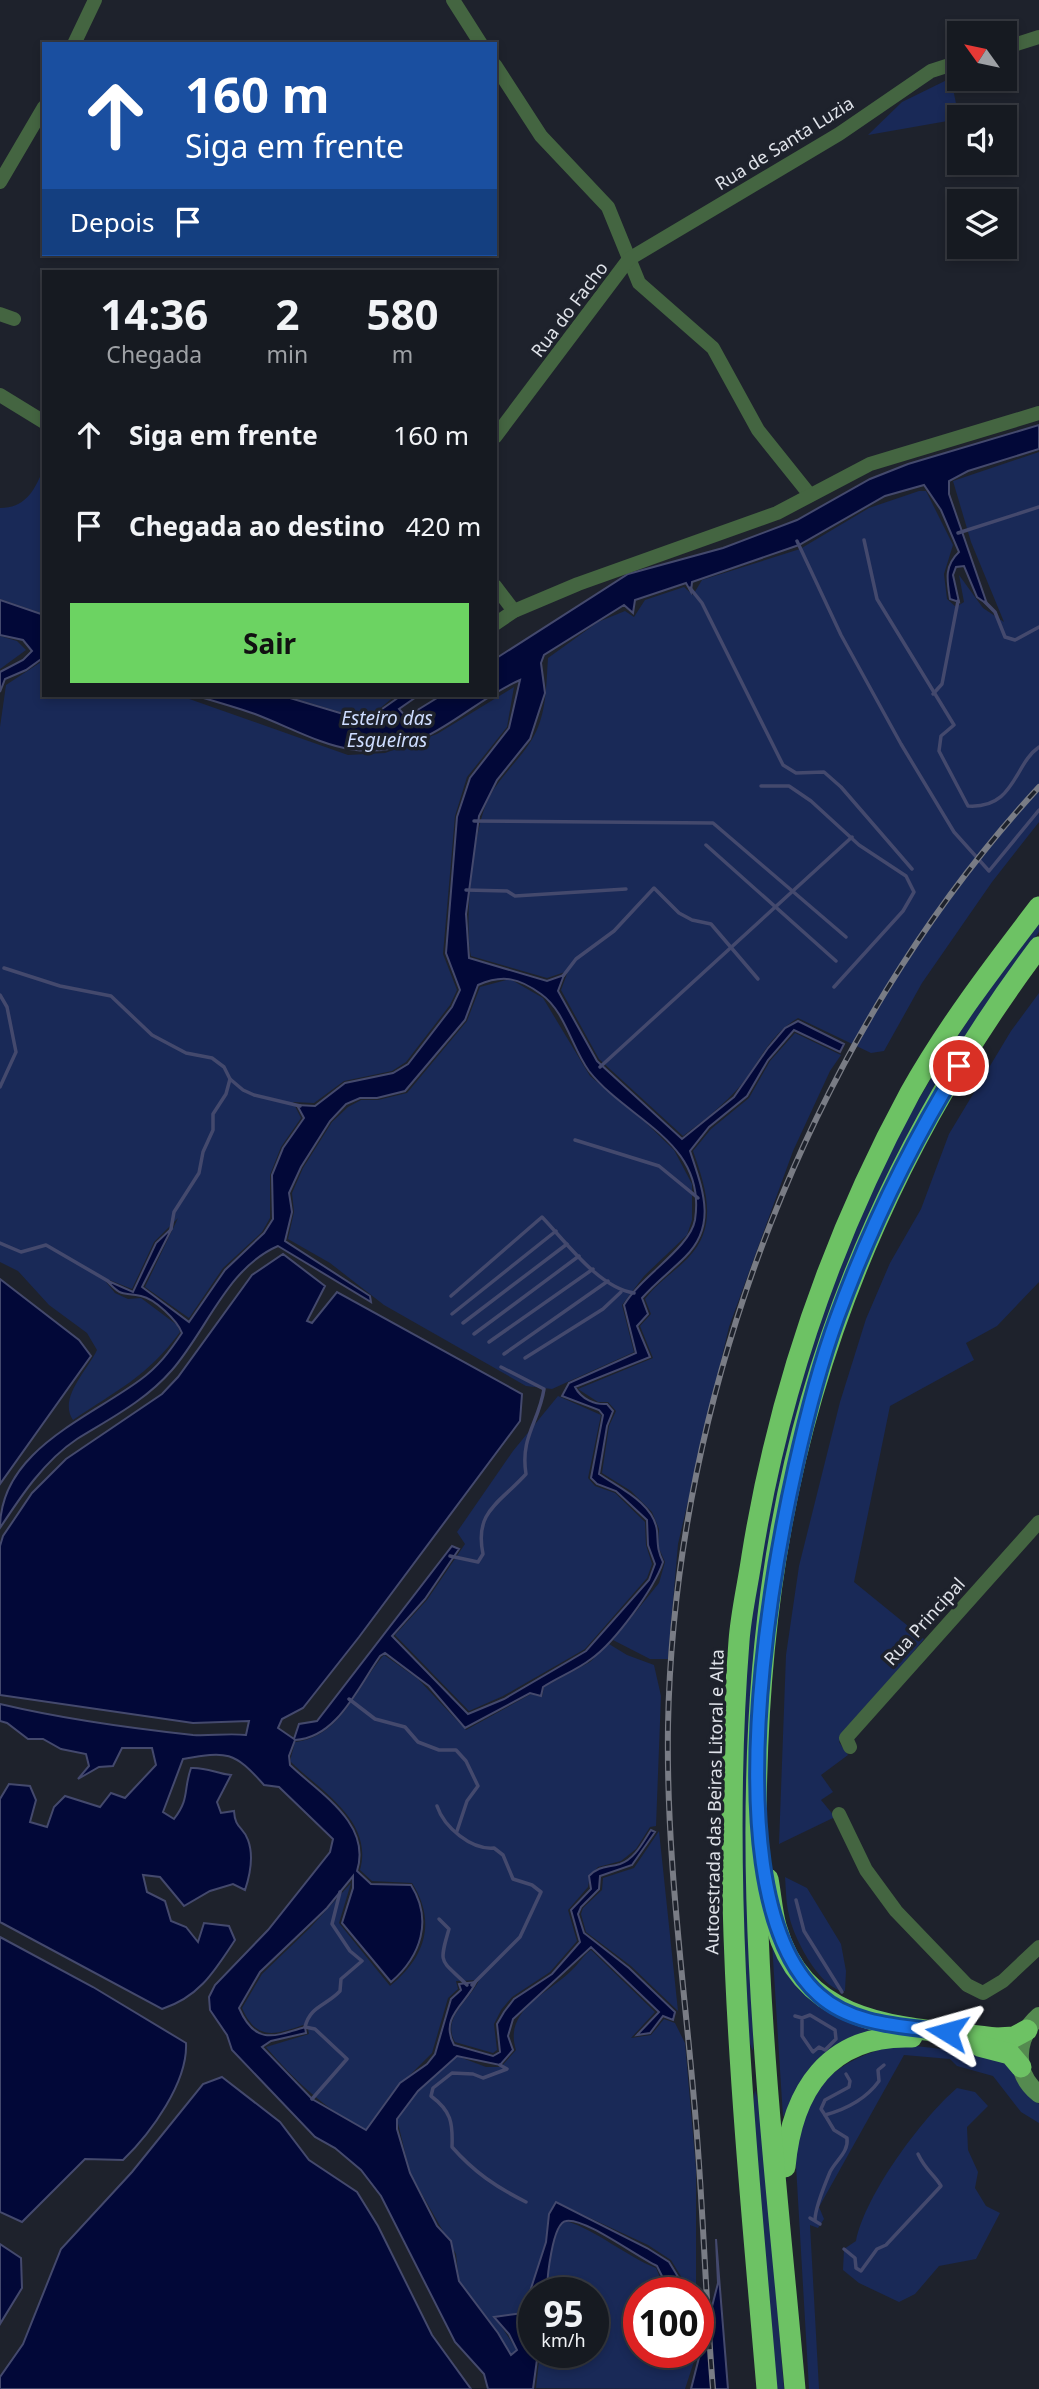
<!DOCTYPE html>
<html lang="pt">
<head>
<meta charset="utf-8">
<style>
	:root { --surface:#161a21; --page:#23272e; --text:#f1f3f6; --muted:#9ea1a5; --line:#35383f; --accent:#6cd362 }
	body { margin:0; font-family:"Noto Sans",sans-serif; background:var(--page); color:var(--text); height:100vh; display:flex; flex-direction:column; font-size:26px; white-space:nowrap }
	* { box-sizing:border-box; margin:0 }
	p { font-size:23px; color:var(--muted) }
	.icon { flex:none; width:38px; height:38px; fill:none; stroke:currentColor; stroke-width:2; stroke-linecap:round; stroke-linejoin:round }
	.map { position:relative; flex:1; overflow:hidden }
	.details { position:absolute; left:42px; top:270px; width:455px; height:427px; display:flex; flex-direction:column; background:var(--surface); border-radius:0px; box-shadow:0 4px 10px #0003,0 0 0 2px var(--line) }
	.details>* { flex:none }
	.top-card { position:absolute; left:42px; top:42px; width:455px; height:214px; border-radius:0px; box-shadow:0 4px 10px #0003,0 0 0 2px var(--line); background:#1a4fa0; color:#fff; overflow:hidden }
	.needle { width:46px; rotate:303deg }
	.tools { position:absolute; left:947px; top:21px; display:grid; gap:14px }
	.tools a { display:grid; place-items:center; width:70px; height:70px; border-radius:0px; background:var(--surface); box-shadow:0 4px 10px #0003,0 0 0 2px var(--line); font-size:35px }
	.speed { position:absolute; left:518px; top:2277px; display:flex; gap:14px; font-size:35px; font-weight:700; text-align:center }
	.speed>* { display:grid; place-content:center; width:91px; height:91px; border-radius:50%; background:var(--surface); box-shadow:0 4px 10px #0003,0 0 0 2px var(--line); line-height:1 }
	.speed small { font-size:18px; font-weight:400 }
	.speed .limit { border:10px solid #d22; background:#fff; color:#111 }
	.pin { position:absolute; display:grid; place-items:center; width:60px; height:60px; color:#fff; margin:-30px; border:4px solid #fff; border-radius:50%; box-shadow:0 2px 7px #0007 }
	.me { position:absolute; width:77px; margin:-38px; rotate:278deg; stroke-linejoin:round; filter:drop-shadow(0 0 5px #0008) }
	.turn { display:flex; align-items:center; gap:24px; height:147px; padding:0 28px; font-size:32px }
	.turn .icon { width:91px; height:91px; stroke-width:2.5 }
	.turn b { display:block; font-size:49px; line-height:60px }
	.then { display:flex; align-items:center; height:66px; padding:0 28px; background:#0003; gap:14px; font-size:26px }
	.eta { display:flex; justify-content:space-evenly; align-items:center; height:119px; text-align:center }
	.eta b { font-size:42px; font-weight:700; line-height:49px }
	.action { display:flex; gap:14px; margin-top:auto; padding:14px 28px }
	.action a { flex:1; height:80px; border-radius:0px; background:var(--accent); color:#111; font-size:28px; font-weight:700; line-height:80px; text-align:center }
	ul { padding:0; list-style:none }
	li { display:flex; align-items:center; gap:21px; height:91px; padding:0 28px }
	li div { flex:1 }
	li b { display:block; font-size:26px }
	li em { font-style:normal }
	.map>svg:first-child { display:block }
	.green { fill:#192957 }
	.water { fill:#020838; stroke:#44496d; stroke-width:2 }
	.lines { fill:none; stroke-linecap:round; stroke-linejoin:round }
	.stream { stroke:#44496d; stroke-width:3.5 }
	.street { stroke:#446541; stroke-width:14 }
	.secondary { stroke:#558a50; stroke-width:18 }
	.highway { stroke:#6dc264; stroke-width:21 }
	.rail-casing { stroke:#797c85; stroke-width:6 }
	.rail { stroke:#1e222c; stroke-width:3.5; stroke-dasharray:10; stroke-linecap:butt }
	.route-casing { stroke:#114b97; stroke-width:18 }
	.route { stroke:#1a73e8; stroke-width:12 }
	.labels { text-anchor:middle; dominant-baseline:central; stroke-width:7; stroke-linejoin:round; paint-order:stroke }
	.street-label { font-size:18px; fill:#dfe2e9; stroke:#1e222c }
	.water-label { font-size:19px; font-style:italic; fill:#ceddff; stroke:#1e222c }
</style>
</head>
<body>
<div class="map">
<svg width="1039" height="2389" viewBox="0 0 1039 2389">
	<rect width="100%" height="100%" fill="#1e222c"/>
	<!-- green -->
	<g class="green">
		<polygon points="951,78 959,119 868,135 902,102"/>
		<path d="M1039,452V822L992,882L922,983L884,1051L871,1053L798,1018C770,1034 760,1061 741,1085C726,1103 701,1123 683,1136L599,1059L561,990L568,971L547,978L471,956C464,923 473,833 487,802C497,779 517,763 531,741C547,716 546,686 548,658L598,622L625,611L634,617L645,600L684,587L693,595L702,580L800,549L869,508L919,491H926L953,545L944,574L947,599L956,607L964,602L959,575L983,608L1004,622L971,542L953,481Z"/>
		<path d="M42,472L44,473V614L0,599V508C24,508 34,492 42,472Z"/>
		<polygon points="0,636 17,641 26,650 0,669"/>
		<path d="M44,660V695H178L348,755L385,753L437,734L514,687L507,727L467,777L455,816L443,954L457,990L450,1005L406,1062L392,1071L344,1081L314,1103L293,1102L301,1118L281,1147L270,1175V1218L262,1232L223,1268L189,1318L145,1287L178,1218L154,1242L132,1289L102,1277L115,1293L128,1299L141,1298L177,1325L180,1332C147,1377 117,1390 73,1420C58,1398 87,1371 97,1350L87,1333L49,1305L18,1271L0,1262V727L6,685Z"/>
		<polygon points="283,695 396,695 372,715 340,712"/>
		<path d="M1039,920V932L955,1052L894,1162L771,1538L753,2051C738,2024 742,1904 742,1866C742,1790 741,1714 749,1637C767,1469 816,1299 892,1148C934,1067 985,993 1039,920Z"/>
		<polygon points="510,979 543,998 590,1076 645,1122 674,1150 692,1184 692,1220 687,1235 644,1276 622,1305 634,1352 552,1389 526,1386 384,1305 330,1263 288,1239 294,1212 292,1193 303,1168 332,1122 348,1107 361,1100 378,1100 407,1093 467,1021 480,987"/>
		<polygon points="1039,993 1039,1282 997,1326 966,1343 974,1360 890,1406 854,1582 924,1639 839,1742 848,1755 821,1775 833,1792 821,1800 835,1817 779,1844 786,1655 799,1566 840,1402 866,1319 890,1263 921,1209 949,1134 1011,1031"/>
		<path d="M795,1033L841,1055L830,1071L793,1151L729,1327L678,1544L668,1659H650L613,1640L659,1583L665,1562L658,1546L659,1529L652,1512L631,1491L602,1473L609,1426L616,1411L608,1402H598L578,1389L653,1358L640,1326L651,1314L645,1299C657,1283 674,1272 688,1258C719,1226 706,1188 693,1151L711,1129L749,1098L770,1061Z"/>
		<polygon points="558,1396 601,1415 588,1478 595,1486 615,1493 645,1522 646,1545 652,1564 647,1578 585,1649 503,1696 469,1711 395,1635 427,1600 465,1544 457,1532 513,1451"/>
		<path d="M609,1644L627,1655L654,1665L661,1696L656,1826L650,1827L636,1849L621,1861L598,1867L590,1876L588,1887L568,1910L577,1941L550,1972L512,1997L501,2010L494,2024L497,2050L493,2053L455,2042C441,2017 470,2001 479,1980L456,1981L458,1989L448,1998L432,2053L390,2095L366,2130C326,2110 295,2081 266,2047L309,2034L307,2024C277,2033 258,2044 242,2008L262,1974L310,1928L351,1883L339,1923L390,1986C425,1958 437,1922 412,1883L372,1881L360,1870C374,1820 319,1790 290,1761L295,1742C342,1737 357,1685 384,1655L418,1679L466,1730L531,1694L542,1697L544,1687L590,1662Z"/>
		<polygon points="659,1831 678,2011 631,1966 586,1932 581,1914 583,1908 602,1890 603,1878 634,1868"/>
		<path d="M785,1877L807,1888L841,1944L846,1971L845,1991C821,1991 793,1937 789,1915C786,1903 786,1890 785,1877Z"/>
		<polygon points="772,1943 882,2031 789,2107 783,2117"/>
		<path d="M591,1950L655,2012L631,2038L651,2035L664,2019L675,2023L685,2043L696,2169V2283L695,2287L685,2283L671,2260L648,2245L562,2205L549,2214L546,2242L523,2313L495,2317L517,2350L511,2355L498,2333L459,2281L456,2254L410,2173L397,2119L418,2091L457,2056L486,2067H501L516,2050C503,2010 548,1994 572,1970C579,1964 583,1955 591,1950Z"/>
		<path d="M898,2044L986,2054L1012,2067L1017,2081L1039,2104V2123L1021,2112L993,2076L957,2066L950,2059L904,2055L819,2207L824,2219L818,2228L810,2225L819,2389H809L795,2148C808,2083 836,2061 898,2044Z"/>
		<path d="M957,2088L975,2092L988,2106L967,2127L968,2150L978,2172L975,2188L986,2206L1000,2213L976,2259L939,2266L915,2294L899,2302L859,2283L843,2270L844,2249L856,2241C865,2195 922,2118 957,2088Z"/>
		<polygon points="755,2090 761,2109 784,2389 775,2389 752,2111"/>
		<path d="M566,2221C598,2231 624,2255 656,2268L666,2292H639V2352H697L685,2389L536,2388L540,2352H593V2292H547C547,2275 550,2230 566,2221Z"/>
	</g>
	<!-- water -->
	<g class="water">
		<path d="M1039,425V449L968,471L949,481V494L987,604L977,597L964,566L956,567L953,575L959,602L950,599C947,580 944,566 959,552L941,510L924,485L885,496L799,545L692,582L691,592L686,583L635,600L633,613L624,605L544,655L541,663L545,693L530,739L497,780L479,816L466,914L469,958L547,981L564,975L558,991L597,1061L682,1139L734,1097L768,1048L785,1028L798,1021L844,1044L840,1052L794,1030L768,1060L747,1096L709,1127L690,1151C702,1188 718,1225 685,1257C671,1271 655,1283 642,1298L648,1314L637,1326L650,1357L575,1387C581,1399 595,1405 607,1404L613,1411L607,1426L599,1474C619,1488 654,1503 657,1531C658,1544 657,1550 663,1562C654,1589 614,1643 591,1659C577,1670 558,1677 543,1687L541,1696L530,1693L465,1728L429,1686L385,1653L380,1656C358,1687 337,1738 295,1740L289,1756L290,1765C319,1793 372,1823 357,1871L371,1884L411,1885C433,1920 421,1956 391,1982L342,1923L353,1888V1876L327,1908L260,1972L239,2008C255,2045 273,2037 305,2027L306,2033L271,2041L262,2047L312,2099L366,2130L400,2083L427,2064L435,2054L451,1999L461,1990L459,1984L476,1982C466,2004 439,2017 454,2045L493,2056L500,2052L497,2024L504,2012L514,1999L552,1974L580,1942L571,1910L591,1889L589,1876C600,1865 607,1868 620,1864C635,1859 643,1842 651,1830L655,1832L632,1865L600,1876L599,1889L581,1907L578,1914L584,1933L629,1968L675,2012L673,2020L663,2016L650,2033L637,2035L659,2012L591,1947L513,2019L508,2036L513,2050L500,2065L457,2056L418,2091L397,2119V2129L410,2173L437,2226L451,2241L459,2281L498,2333L511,2355L517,2350L509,2334L494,2317L523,2313L546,2242L549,2214L556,2202L647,2248L669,2262L683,2285L692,2289L693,2292H670L657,2266C637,2257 584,2217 566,2221C552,2223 547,2280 547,2292H534V2352H538L533,2389H488L484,2374L455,2342L381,2196L361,2170L335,2148L315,2137L232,2050L227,2035L210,2010L209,1997L215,1985L268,1930L330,1852L333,1839L279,1787L264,1785C234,1751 227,1751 183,1759L163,1812L174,1819C190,1798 183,1791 191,1768C207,1767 217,1774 231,1775L217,1802L221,1813L234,1811C235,1829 243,1826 248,1840C254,1856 250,1875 245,1890L233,1884L210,1891L184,1906L160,1877L143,1875L147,1892L165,1901L171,1921L186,1927L198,1942L204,1923L229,1926L235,1940C214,1972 199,1997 162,2009L0,1922V1799L9,1784L30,1786L36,1800L30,1822L47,1827L54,1807L65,1796L100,1807L111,1793L125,1798L156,1765L152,1748H122L113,1766L99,1767L78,1779L89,1766L86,1754L61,1749L43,1739H28L7,1723L0,1721V1704C63,1719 128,1728 193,1735C211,1736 228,1733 246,1735L249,1721L193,1723L0,1695V1546L3,1536L32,1493L66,1459L162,1394L178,1377L252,1275L283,1254L325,1286L307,1321L312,1323L337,1292L522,1394L520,1421L359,1637L303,1708L282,1719L278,1728L294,1739L299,1724L317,1721L452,1546L459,1549L425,1599L392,1636L468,1714L504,1699L586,1651L649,1580L655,1564L648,1545L647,1520L616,1491L597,1484L591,1478L603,1415L599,1410L562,1396L569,1383L636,1353L624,1305C641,1276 690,1248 695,1220C707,1141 628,1121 589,1071C572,1048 565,1011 541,994C519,978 503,974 478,985L465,1020L405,1091L377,1098H360L346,1104L330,1121L301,1167L289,1193L292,1212L285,1241L370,1296L371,1302L278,1246C227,1268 207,1330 172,1370C145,1401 111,1418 77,1439C44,1461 21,1496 0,1528C0,1451 87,1419 140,1380C158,1367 170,1351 182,1333C177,1320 155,1299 141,1296C121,1292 122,1297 106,1280L133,1292L156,1243L172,1228L142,1287L189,1322L225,1270L264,1233L273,1219L272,1175L283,1148L304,1118L297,1105L315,1106L345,1083L393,1073L408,1064L452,1007L460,990L446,953L457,817L470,778L509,728L520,680C487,694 457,722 423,738C357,769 315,737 255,714C235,707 214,701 193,695H280L340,713L372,716L402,695H419L399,709L406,717L442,695H495V659L628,574L723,548L797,520L870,479L908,464Z"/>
		<polygon points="0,600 44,615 44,657 26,670 5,679 0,692 0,672 23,660 32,651 23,640 0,635"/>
		<polygon points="0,1279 79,1340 91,1356 0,1484"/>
		<path d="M0,1937L93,1987L186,2043C188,2082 151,2133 123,2160L85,2159L22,2222L0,2212Z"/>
		<polygon points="222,2077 280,2122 309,2160 357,2192 378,2226 432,2335 471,2389 0,2389 0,2377 23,2344 61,2249 132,2172 203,2084"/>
		<polygon points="716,2239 728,2389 691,2389 718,2283"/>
		<polygon points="0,2244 21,2258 22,2288 0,2324"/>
	</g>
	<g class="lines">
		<!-- stream -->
		<g class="stream">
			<polyline points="958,533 1039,507"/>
			<path d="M864,540L877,599L954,725L941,736L939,751L968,806C1015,809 1014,764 1039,747"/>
			<polyline points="797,541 841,635 901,744 954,832 989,871 1039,810"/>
			<polyline points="690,588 702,603 783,765 796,773 824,772 841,787 912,869"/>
			<polyline points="985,602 995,612 1005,637 1015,640 1039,627"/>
			<polyline points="933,694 942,684 958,601"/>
			<polyline points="761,786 789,786 811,801 859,845 906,876 914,892 903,911 834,987"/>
			<polyline points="474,821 713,823 846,937"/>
			<polyline points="706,845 836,961"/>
			<polyline points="466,890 507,891 515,896 626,889"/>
			<polyline points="4,968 60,986 111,996 152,1035 186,1053 212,1058 224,1067 230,1079 243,1090 254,1095 300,1106"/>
			<polyline points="563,976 576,959 614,931 654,888 679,913 692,920 711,924 758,979"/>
			<polyline points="0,995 7,1007 16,1052 0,1087"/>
			<polyline points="600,1067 852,837"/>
			<polyline points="575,1140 659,1166 698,1198"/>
			<polyline points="171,1229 174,1212 199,1173 203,1152 213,1130 213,1114 226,1094 230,1079"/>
			<polyline points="0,1243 21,1252 46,1245 108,1281"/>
			<path d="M451,1296L542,1217C566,1242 599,1288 634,1293"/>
			<polyline points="452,1314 556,1231"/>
			<polyline points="463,1323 567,1244"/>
			<polyline points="474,1334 579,1256"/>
			<polyline points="489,1342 593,1269"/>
			<polyline points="504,1354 608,1281"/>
			<polyline points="525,1358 603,1309 621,1292"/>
			<path d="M450,1556L478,1562L483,1554C474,1511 500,1503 526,1474C520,1437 539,1422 544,1389L501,1367"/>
			<polyline points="349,1699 375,1719 405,1727 418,1742 439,1750 456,1750 466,1761 478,1786 467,1801 457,1831"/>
			<path d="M437,1806C444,1827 471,1850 494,1848L503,1855L513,1879L532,1885L541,1892L520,1937L472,1985"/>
			<polyline points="796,1900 804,1931 842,1992"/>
			<path d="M439,1919L449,1929C438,1966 441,1959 467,1985"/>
			<polyline points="795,2016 802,2018 810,2015 835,2030 836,2039 825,2050 819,2047 813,2052 802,2036 802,2018"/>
			<path d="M500,2065L507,2069L483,2078L473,2074L452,2073L433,2088L431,2096C451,2111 453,2122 452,2147C474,2172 496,2187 526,2202"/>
			<path d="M312,2099L347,2059L315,2029L305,2027C310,2006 326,2006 340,1991L341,1979L362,1961L350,1951L332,1924L340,1892"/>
			<polyline points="825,2115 821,2109 825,2100 849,2087 850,2081 846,2074"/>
			<polyline points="810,2218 820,2224"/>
			<path d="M815,2220C815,2208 825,2184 830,2172C836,2160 849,2152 847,2138L834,2130L825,2115C847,2109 866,2099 879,2081L878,2070L884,2065"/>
			<path d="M844,2249L855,2258L856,2268L861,2271L877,2249L886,2245L941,2186C934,2174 926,2171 918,2154"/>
		</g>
		<!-- street -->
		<g class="street">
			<polyline points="453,0 481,44"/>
			<polyline points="74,44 95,0"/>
			<polyline points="1004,48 1039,37"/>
			<polyline points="495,65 541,136 608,207 639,283 713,348 758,430 810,495"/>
			<polyline points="0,182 44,107"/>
			<polyline points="0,314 14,319"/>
			<polyline points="0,395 44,422"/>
			<polyline points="495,437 629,259 839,134 931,71 959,62"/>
			<polyline points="495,586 514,611"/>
			<polyline points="495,624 514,611 578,584 777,513 870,464 1039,413"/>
			<polyline points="850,1747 846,1738 1039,1522"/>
			<polyline points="839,1814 866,1870 896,1911 967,1985 983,1993 1003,1981 1039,1947"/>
		</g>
		<!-- secondary -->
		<path class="secondary" d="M1039,2016C1015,2037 1012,2073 1039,2094"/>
		<!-- highway -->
		<g class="highway">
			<path d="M768,1879C771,1895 772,1911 776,1926C805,2031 909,2027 997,2038L1014,2037L1027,2030"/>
			<polyline points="979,2046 1010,2054 1021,2067"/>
			<path d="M785,2167C792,2091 828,2034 912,2037"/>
			<path d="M767,2389C746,2140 719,1891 739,1641C741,1613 748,1584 752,1556C778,1394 832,1237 910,1093C947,1027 993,967 1039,907"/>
			<path d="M795,2389C770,2107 729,1811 781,1529C819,1317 910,1119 1039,947"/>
		</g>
		<defs>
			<path id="rail" d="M713,2389C705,2293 703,2196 694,2100C683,1975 666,1852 668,1726C674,1392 812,1033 1039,787"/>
		</defs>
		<!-- rail casing -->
		<use href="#rail" class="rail-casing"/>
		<!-- rail -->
		<use href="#rail" class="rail"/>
	</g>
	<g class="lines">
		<defs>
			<path id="route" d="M947,2032C904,2026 853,2026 819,1995C696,1886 786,1457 837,1318C869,1230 910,1146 959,1066"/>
		</defs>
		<!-- route casing -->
		<use href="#route" class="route-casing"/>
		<!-- route -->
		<use href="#route" class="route"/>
	</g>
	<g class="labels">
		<!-- street labels -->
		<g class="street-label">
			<text transform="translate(784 143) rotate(-32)">Rua de Santa Luzia</text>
			<text transform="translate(569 309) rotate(-53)">Rua do Facho</text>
			<text transform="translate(924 1621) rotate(-48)">Rua Principal</text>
			<text transform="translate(714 1802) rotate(-89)">Autoestrada das Beiras Litoral e Alta</text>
		</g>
		<!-- water labels -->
		<g class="water-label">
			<text x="387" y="718">Esteiro das<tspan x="387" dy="22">Esgueiras</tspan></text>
		</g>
	</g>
</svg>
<div class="tools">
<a><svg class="needle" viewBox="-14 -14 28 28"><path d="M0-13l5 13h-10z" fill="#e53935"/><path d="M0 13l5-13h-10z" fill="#9ea1a5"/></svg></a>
<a><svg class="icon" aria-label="sound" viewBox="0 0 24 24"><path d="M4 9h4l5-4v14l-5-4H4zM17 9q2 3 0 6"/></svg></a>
<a><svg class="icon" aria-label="layers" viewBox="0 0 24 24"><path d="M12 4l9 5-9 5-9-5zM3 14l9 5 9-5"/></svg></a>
</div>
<div class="speed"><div>95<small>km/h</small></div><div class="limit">100</div></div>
<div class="pin" style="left:959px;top:1066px;background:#d93025"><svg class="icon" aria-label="arrive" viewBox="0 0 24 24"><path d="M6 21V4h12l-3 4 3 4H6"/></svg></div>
<svg class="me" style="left:947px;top:2032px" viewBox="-20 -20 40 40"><path d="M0-17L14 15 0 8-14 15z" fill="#1a73e8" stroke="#fff" stroke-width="4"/></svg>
<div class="top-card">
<div class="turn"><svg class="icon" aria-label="ahead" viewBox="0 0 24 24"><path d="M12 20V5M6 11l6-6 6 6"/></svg><div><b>160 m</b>Siga em frente</div></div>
<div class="then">Depois<svg class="icon" aria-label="arrive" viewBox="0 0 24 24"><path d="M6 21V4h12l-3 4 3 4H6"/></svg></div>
</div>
<section class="details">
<div class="eta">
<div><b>14:36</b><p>Chegada</p></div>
<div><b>2</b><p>min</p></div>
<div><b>580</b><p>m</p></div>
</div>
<ul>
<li><svg class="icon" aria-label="ahead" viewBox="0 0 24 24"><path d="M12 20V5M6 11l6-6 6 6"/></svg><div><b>Siga em frente</b></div><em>160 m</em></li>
<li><svg class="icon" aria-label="arrive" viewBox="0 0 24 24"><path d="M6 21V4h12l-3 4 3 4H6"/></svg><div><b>Chegada ao destino</b></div><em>420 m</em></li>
</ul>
<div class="action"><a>Sair</a></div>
</section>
</div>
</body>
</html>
